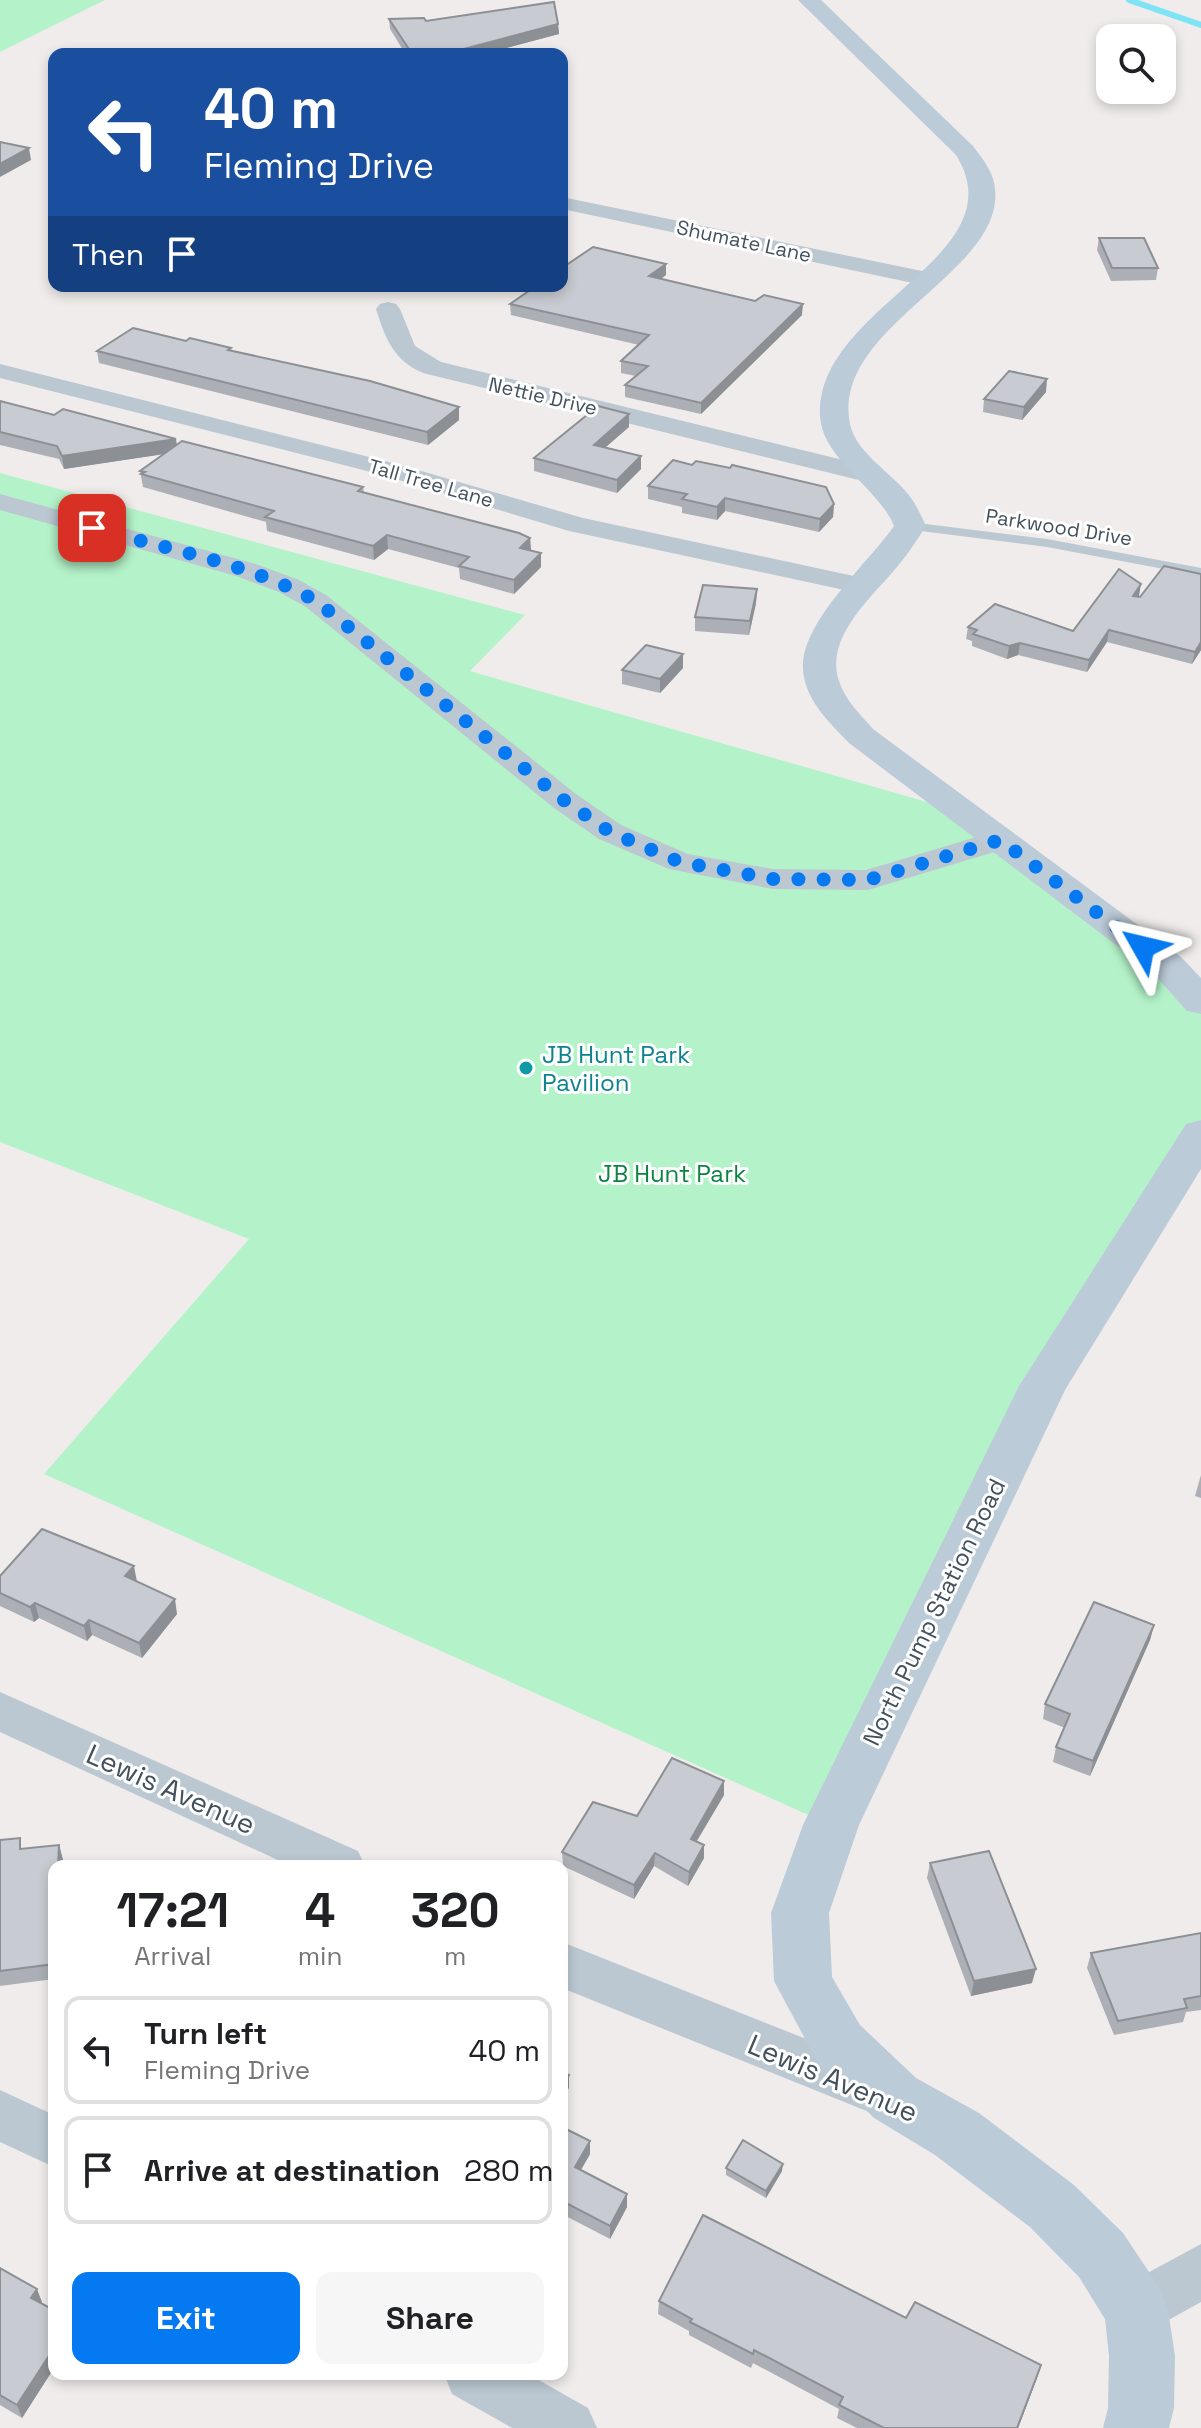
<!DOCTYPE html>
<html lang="en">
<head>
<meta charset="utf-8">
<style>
	:root { --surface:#fff; --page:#f6f6f6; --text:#202124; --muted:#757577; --line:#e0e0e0; --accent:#0579f1 }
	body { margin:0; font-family:"Space Grotesk",sans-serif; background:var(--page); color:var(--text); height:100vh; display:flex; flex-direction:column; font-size:30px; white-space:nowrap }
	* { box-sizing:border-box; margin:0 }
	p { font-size:26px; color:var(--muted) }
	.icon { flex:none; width:44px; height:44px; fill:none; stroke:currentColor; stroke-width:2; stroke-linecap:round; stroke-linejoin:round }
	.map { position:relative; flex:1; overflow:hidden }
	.drawer { position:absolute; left:48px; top:1860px; width:520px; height:520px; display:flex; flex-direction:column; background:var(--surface); border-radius:16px; box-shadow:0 4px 12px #0003 }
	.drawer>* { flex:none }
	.banner { position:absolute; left:48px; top:48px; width:520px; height:244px; border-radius:16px; box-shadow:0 4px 12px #0003; background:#1a4fa0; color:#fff; overflow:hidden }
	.buttons { position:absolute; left:1096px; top:24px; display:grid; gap:16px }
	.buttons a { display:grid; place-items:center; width:80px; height:80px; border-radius:16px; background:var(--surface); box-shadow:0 4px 12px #0003; font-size:40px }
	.pin { position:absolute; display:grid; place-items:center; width:68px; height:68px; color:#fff; margin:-34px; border-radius:16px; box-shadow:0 4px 12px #0006 }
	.me { position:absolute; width:88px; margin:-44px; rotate:307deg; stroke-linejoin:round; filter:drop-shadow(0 0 6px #0008) }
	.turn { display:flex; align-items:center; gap:28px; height:168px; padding:0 24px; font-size:36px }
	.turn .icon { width:104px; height:104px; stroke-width:2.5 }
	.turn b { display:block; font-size:56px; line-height:68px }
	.then { display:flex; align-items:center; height:76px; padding:0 24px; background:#0003; gap:16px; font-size:30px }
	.eta { display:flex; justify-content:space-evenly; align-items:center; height:136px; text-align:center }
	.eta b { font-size:48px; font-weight:800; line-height:56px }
	.button { display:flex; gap:16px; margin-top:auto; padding:16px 24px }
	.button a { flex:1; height:92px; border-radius:16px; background:var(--accent); color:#fff; font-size:32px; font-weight:800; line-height:92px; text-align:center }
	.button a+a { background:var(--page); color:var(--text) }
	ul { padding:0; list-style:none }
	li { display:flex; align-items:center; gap:24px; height:108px; margin:0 16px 12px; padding:0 8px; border:4px solid var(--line); border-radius:16px }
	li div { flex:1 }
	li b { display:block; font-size:30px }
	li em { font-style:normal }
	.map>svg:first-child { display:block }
	.green { fill:#b4f3c9 }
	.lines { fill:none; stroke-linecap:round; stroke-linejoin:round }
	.stream { stroke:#7de3f5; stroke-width:6 }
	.lane { fill:#bbc8d1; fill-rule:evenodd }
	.street { fill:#bbc8d1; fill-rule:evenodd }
	.secondary { fill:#bccbd8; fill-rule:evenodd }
	.wall { fill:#acafb5 }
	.shaded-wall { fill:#8c8f93 }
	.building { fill:#c8ccd2; stroke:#8c8f93; stroke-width:2 }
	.route { stroke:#0579f1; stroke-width:14; stroke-dasharray:0 25.2 }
	.culture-dot { fill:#0f9aa8; stroke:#fff; stroke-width:3 }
	.labels { text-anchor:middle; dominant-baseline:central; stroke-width:6; stroke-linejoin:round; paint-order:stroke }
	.far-street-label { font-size:20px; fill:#43515c; stroke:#fff }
	.culture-label { font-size:24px; fill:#0d838f; stroke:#fff; text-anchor:start }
	.park-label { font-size:24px; fill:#0c8441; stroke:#fff }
	.street-label { font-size:24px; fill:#43515c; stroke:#fff }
	.near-street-label { font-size:28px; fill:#43515c; stroke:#fff }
</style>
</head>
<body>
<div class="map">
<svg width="1201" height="2428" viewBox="0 0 1201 2428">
	<rect width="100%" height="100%" fill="#f0ecec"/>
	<!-- green -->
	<g class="green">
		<polygon points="0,0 105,0 0,52"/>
		<polygon points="0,473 525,615 470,671 962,812 1201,1002 1201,1134 831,1825 44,1474 249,1239 0,1142"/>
	</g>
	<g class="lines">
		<!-- stream -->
		<polyline class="stream" points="1129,0 1201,25"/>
		<!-- lane -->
		<polygon class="lane" points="910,522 1047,539 1201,568 1201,576 1047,547 905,529 903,526"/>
		<!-- street -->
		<g class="street">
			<polygon points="562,197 927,272 935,274 938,279 935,284 927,286 562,209"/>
			<path d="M388,302L396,304L400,309L415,346L441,362L880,469L884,475L880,481L871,483L423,373C394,361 385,338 376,309L380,304Z"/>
			<polygon points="0,364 397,464 583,518 863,578 873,580 877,586 873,592 863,594 569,531 379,474 0,378"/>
			<polygon points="0,494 256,564 299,580 326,595 576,794 621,825 688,854 773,869 866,870 1000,830 1011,833 1016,840 1011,847 868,890 773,889 669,869 599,839 554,808 306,607 279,592 236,576 0,510"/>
			<polygon points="0,1692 358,1851 365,1866 291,1866 0,1732"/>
			<polygon points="562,1942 892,2073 900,2090 892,2107 874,2114 562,1988"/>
			<polygon points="0,2090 54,2115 54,2167 0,2142"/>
			<polygon points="1201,2244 1201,2302 1136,2338 1116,2330 1108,2310 1116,2290"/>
			<polygon points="444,2374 528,2374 588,2408 597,2428 512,2428 452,2394"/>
		</g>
		<!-- secondary -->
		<g class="secondary">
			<path d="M798,0H821L973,146C983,159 994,173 995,189C1004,272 838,324 849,418C852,451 889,470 908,494C916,504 921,515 926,526C918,538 910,551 901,562C877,593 826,633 838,678C844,699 859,713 873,729L1181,957L1201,978V1014L1187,1011L1153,973L849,743C831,724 809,704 804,677C793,628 868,564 894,526C878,487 822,459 820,416C815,306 1020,257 956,155Z"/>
			<polygon points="1201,1120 1201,1169 1065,1390 859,1825 829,1913 832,1977 860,2025 916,2078 979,2113 1074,2185 1123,2233 1159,2287 1168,2310 1175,2356 1174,2408 1169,2428 1103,2428 1108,2408 1109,2356 1105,2319 1079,2277 1030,2227 935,2155 874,2118 818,2063 774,1981 771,1913 803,1825 1019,1386 1186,1124"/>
		</g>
	</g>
	<!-- wall -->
	<g class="wall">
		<polygon points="389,19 558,24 559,34 483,54 388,54 403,50 390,29"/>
		<polygon points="1099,238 1158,268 1156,280 1111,281 1097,250"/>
		<polygon points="666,275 661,279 802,315 701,414 625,397 625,385 636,376 621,373 621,361 639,345 511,315 510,304"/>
		<polygon points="186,341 231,351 459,407 459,420 428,445 99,363 97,351"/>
		<polygon points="1046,392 1022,420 983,412 984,399"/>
		<polygon points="0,401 177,445 363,487 364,492 530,538 531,550 541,567 514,594 460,579 459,568 388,549 374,560 267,531 266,522 143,487 140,471 163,454 64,469 59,459 0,445"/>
		<polygon points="629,427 606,447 641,456 641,469 617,493 534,471 534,458"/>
		<polygon points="648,486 834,504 833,517 819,532 725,511 717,520 682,513 682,507 648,499"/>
		<polygon points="1201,574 1201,650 1192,664 1107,642 1087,672 1018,655 1007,659 972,646 972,641 966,639 968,627 1073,631 1139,597"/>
		<polygon points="757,589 756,603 749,635 695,631 695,617"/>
		<polygon points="683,668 660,693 622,684 622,670"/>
		<polygon points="1201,1475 1201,1498 1195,1496"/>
		<polygon points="0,1576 137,1582 177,1614 142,1658 92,1635 87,1641 39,1618 34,1622 0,1606"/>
		<polygon points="1154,1625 1150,1640 1090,1776 1053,1762 1056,1747 1065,1728 1043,1719 1045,1704"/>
		<polygon points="724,1781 724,1795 697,1841 704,1845 704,1858 688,1886 654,1866 634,1899 563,1866 562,1852 637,1816"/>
		<polygon points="0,1840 23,1849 59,1845 63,1860 54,1866 54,1979 0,1986"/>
		<polygon points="930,1863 1032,1983 971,1996 927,1878"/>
		<polygon points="1201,1933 1201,2010 1186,2012 1183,2022 1114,2035 1087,1968 1091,1953"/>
		<polygon points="562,2127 590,2154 581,2170 627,2207 610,2239 562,2214"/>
		<polygon points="726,2168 782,2171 766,2198 726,2175"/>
		<polygon points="0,2268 42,2302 41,2303 54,2310 54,2368 22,2418 0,2405"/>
		<polygon points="659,2301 906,2318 1037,2378 1018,2428 857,2428 837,2418 839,2409 753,2363 751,2368 689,2335 689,2331 658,2314"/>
	</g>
	<!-- shaded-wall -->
	<g class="shaded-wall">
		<polygon points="558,24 559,34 483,54 445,54"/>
		<polygon points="29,148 31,160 0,177 0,164"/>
		<polygon points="666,264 666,275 649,287 649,276"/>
		<polygon points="803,304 802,315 701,414 701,403"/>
		<polygon points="1047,379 1046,392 1022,420 1024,407"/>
		<polygon points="459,407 459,420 428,445 427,432"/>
		<polygon points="629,414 629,427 594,457 594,445"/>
		<polygon points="176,439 178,452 64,469 62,456"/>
		<polygon points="641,456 641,469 617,493 617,480"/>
		<polygon points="725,498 725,511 717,520 717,507"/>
		<polygon points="834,504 833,517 819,532 820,519"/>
		<polygon points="387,535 388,549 374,560 373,546"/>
		<polygon points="530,538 531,551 520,548"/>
		<polygon points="541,553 541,567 514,594 514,580"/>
		<polygon points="1141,584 1139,596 1133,596"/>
		<polygon points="757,589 756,603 749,635 750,621"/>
		<polygon points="1109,630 1107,642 1087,672 1089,660"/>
		<polygon points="1201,642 1201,650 1192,664 1195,652"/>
		<polygon points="1020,643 1018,655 1007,659 1009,646"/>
		<polygon points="683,654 683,668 660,693 660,679"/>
		<polygon points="134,1566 137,1582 125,1576"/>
		<polygon points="175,1599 177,1614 142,1658 139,1643"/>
		<polygon points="35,1603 39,1618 34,1622 30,1607"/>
		<polygon points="89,1620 92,1635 87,1641 84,1626"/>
		<polygon points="1154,1625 1150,1640 1090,1776 1093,1761"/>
		<polygon points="724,1781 724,1795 690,1852 691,1839"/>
		<polygon points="59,1845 63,1860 62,1866 58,1866"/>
		<polygon points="704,1845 704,1858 688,1886 689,1872"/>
		<polygon points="655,1853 654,1866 634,1899 634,1885"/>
		<polygon points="1036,1969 1032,1983 971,1996 974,1981"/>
		<polygon points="569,2075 569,2088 562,2100 562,2086"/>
		<polygon points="590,2141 590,2154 575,2180 575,2167"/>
		<polygon points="783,2164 782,2171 766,2198 766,2191"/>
		<polygon points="627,2194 627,2207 610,2239 610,2226"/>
		<polygon points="37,2289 42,2302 36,2311 31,2298"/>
		<polygon points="54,2348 54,2368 22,2418 17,2405"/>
		<polygon points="1041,2365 1037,2378 1018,2428 1017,2428"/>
	</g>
	<!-- building -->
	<g class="building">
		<polygon points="554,2 558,24 445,54 388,54 409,49 389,19 424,18 426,21"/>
		<polygon points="0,142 29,148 0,164"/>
		<polygon points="1099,238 1144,238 1158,268 1112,268"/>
		<polygon points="593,247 666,264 649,276 755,301 764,295 803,304 701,403 625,385 648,366 621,361 649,335 510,304 536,286 562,286 562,268"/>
		<polygon points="133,328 186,341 190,338 231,348 228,350 370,381 459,407 427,432 97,351"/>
		<polygon points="1009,371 1047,379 1024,407 984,399"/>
		<polygon points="0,401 54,415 63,409 176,439 62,456 57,446 0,432"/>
		<polygon points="598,406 629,414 594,445 641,456 617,480 534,458"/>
		<polygon points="182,441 363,487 358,491 519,533 530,538 520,548 541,553 514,580 459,566 469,557 387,535 373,546 265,517 274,511 141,474 145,472 140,471"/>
		<polygon points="673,460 692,465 696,461 730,468 732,465 826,487 834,504 820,519 725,498 717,507 682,499 687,494 648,486"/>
		<polygon points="1164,566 1201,574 1201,642 1195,652 1109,630 1089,660 1020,643 1009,646 973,634 977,630 968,627 995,604 1073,631 1119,569 1141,584 1133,596 1140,597"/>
		<polygon points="703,585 757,589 750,621 695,617"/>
		<polygon points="646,645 683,654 660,679 622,670"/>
		<polygon points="42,1529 134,1566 125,1576 175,1599 139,1643 89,1620 84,1626 35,1603 30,1607 0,1593 0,1576"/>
		<polygon points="1094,1602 1154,1625 1093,1761 1056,1747 1070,1714 1045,1704"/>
		<polygon points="672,1758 724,1781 691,1839 704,1845 689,1872 655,1853 634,1885 562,1852 593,1802 637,1816"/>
		<polygon points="20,1838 20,1849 59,1845 58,1866 54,1866 54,1964 0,1971 0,1840"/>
		<polygon points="989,1851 1036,1969 974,1981 930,1863"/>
		<polygon points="1201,1933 1201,1996 1184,1999 1187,2008 1118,2021 1091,1953"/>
		<polygon points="562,2071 569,2075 562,2086"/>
		<polygon points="562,2127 590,2141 575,2167 627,2194 610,2226 562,2201"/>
		<polygon points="743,2140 783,2164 766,2191 726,2168"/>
		<polygon points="703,2215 906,2318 915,2302 1041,2365 1017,2428 884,2428 839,2405 843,2397 754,2350 753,2354 690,2322 692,2319 659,2301"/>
		<polygon points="0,2268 37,2289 31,2298 54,2310 54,2348 17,2405 0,2395"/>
	</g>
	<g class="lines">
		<!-- route -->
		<path class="route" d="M92,528C167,549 248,563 316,601L565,801L610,832L680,862L773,879L868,880L1000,840L1143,947"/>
	</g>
	<!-- markers -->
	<circle class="culture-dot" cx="526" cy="1068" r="8"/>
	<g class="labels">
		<!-- far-street labels -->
		<g class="far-street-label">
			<text transform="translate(744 241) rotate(12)">Shumate Lane</text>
			<text transform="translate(543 396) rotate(13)">Nettie Drive</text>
			<text transform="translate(431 483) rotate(16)">Tall Tree Lane</text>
			<text transform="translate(1059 527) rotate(9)">Parkwood Drive</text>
		</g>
		<!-- culture labels -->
		<g class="culture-label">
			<text x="542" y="1054">JB Hunt Park<tspan x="542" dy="28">Pavilion</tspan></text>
		</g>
		<!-- park labels -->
		<g class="park-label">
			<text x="672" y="1173">JB Hunt Park</text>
		</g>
		<!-- street labels -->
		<g class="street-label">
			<text transform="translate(934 1612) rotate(-64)">North Pump Station Road</text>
		</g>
		<!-- near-street labels -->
		<g class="near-street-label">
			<text transform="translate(171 1789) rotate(24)">Lewis Avenue</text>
			<text transform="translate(833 2078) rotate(23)">Lewis Avenue</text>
		</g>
	</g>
</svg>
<div class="buttons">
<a><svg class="icon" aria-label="search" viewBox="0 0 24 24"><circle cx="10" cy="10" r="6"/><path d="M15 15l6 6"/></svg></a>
</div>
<div class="pin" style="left:92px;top:528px;background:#d93025"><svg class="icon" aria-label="arrive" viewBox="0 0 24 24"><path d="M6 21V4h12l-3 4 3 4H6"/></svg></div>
<svg class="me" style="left:1143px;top:947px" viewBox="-20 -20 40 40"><path d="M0-17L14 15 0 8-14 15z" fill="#0579f1" stroke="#fff" stroke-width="4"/></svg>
<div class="banner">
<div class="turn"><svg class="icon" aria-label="left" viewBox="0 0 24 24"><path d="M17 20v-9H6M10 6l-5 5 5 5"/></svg><div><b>40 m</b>Fleming Drive</div></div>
<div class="then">Then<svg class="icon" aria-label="arrive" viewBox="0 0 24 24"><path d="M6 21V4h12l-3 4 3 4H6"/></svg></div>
</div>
<section class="drawer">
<div class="eta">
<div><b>17:21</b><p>Arrival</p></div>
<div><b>4</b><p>min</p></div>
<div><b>320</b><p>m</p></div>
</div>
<ul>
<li><svg class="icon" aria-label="left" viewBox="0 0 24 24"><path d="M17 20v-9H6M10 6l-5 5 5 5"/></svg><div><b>Turn left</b><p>Fleming Drive</p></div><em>40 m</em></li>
<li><svg class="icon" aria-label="arrive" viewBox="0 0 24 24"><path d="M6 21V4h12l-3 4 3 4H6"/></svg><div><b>Arrive at destination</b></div><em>280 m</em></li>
</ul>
<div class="button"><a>Exit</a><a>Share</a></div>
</section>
</div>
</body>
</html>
